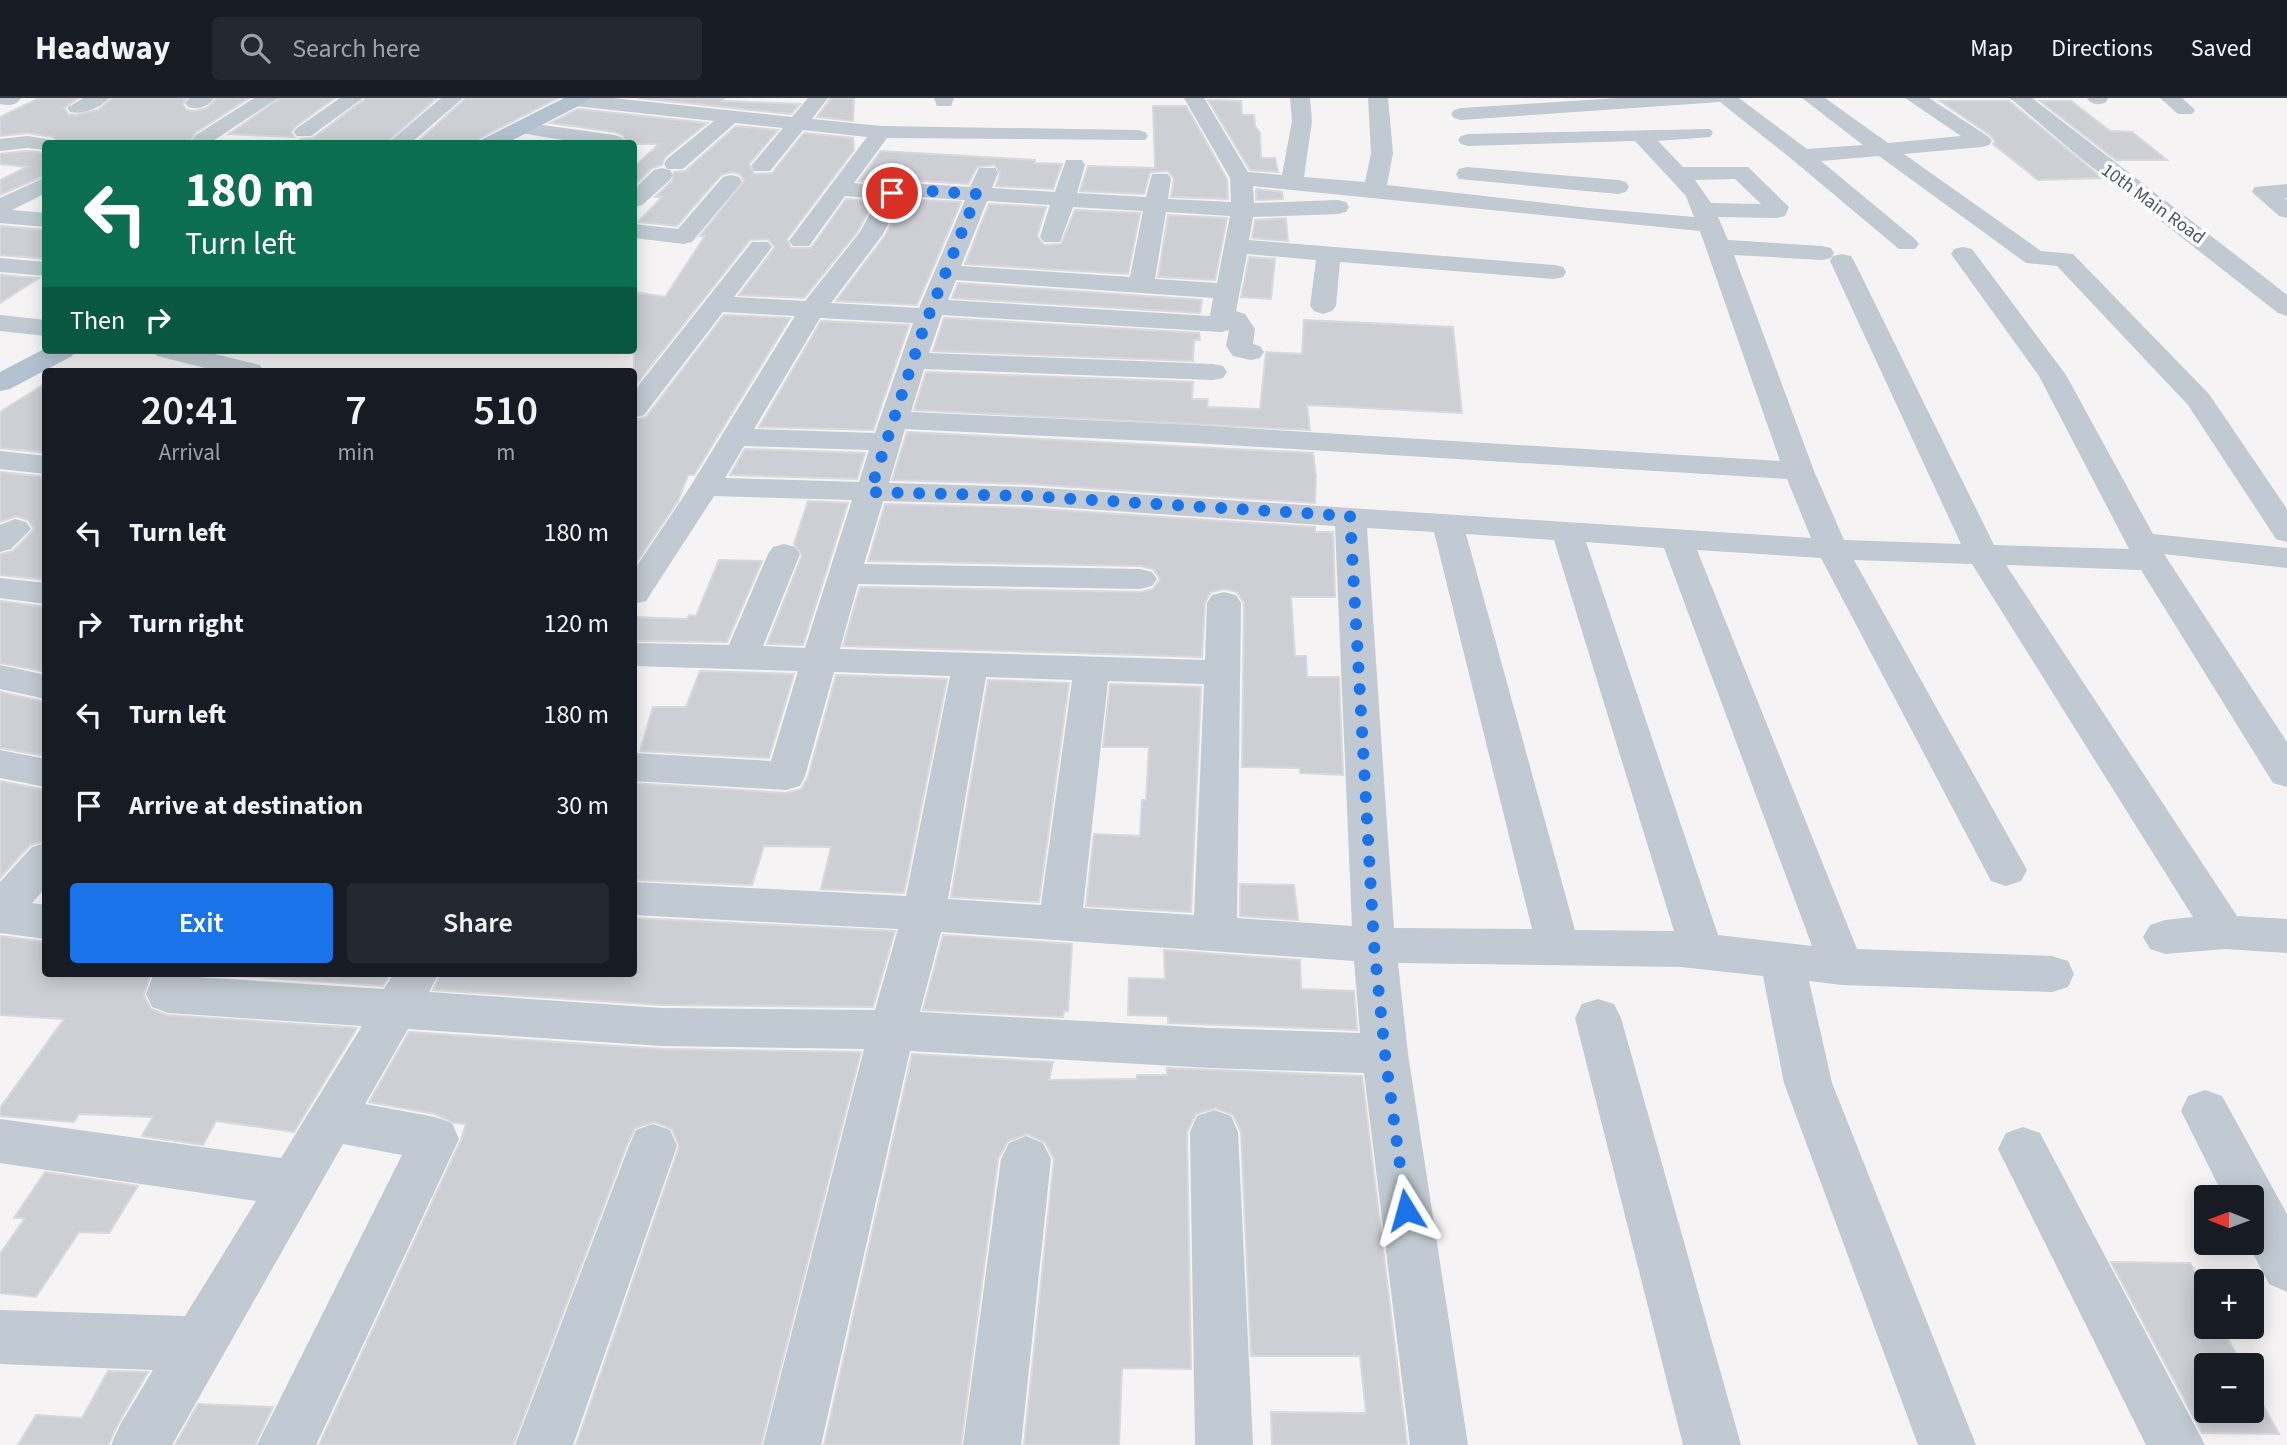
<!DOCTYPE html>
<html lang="en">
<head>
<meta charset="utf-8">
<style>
	:root { --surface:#171b24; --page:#242831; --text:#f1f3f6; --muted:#9ea1a6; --line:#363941; --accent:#1a73e8 }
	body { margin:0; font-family:"Source Sans 3",sans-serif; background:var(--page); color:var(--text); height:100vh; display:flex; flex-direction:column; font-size:26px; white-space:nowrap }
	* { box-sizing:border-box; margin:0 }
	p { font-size:23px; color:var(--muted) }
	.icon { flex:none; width:38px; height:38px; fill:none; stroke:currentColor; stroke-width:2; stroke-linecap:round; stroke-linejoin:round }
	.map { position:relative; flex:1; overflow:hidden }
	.details { position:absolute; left:42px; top:270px; width:595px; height:609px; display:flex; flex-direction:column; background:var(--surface); border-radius:7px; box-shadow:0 4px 18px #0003 }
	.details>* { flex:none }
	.banner { position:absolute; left:42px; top:42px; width:595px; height:214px; border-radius:7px; box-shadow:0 4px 18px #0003; background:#0b6e4f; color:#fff; overflow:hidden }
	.needle { width:46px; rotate:271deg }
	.fabs { position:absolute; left:2194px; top:1087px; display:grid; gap:14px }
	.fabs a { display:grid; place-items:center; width:70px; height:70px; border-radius:7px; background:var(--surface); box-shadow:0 4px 18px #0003; font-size:35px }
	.pin { position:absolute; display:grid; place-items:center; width:60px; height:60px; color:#fff; margin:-30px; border:4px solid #fff; border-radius:50%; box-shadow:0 2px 7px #0007 }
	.me { position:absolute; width:77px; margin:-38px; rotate:352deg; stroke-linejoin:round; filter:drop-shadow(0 0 5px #0008) }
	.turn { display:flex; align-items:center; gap:24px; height:147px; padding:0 28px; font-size:32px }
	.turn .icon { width:91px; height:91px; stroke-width:2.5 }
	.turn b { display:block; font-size:49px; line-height:60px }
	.then { display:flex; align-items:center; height:66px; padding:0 28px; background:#0003; gap:14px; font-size:26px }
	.eta { display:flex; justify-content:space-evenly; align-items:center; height:119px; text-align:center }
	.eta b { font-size:42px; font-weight:600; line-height:49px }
	.action { display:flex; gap:14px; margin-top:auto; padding:14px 28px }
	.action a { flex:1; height:80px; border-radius:7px; background:var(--accent); color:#fff; font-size:28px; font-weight:600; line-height:80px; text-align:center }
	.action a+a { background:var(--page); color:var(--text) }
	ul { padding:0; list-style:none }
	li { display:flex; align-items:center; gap:21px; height:91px; padding:0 28px }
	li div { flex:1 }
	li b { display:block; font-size:26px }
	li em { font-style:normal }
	header { display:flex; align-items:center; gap:42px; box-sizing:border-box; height:98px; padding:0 35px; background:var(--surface); border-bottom:2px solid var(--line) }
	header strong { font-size:33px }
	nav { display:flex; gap:38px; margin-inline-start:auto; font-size:24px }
	.search { width:490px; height:63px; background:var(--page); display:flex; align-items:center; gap:18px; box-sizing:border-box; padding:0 24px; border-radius:7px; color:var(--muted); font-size:26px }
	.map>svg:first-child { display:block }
	.building { fill:#cdcfd5; stroke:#d7d9de; stroke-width:2 }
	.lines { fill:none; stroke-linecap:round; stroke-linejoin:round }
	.minor { fill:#c1cad2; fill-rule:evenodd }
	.major { fill:#b3c2d1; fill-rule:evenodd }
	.route { stroke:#1a73e8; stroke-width:12; stroke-dasharray:0 21.6 }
	.labels { text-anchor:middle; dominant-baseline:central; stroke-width:7; stroke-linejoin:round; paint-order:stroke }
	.far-street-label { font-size:19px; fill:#4a5661; stroke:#fff }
</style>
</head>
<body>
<header>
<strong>Headway</strong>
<div class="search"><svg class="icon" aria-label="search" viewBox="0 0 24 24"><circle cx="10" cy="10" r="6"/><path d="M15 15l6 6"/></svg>Search here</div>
<nav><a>Map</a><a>Directions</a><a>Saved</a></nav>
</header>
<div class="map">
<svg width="2287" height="1347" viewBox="0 0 2287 1347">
	<rect width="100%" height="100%" fill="#f5f3f3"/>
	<!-- building -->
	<g class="building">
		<polygon points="39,0 78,0 64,10 68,16 75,17 98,12 112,0 186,0 183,7 187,12 195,13 207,10 217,0 249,0 195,35 191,43 187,46 58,46 53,39 27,35 0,38 0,19"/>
		<polygon points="280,0 335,0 296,28 291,34 294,39 229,36"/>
		<polygon points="366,0 437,0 385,46 295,46 301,41 313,40"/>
		<polygon points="466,0 558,0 480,40 476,46 415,46"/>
		<polygon points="638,0 724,0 722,3 800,6 791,16"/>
		<polygon points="831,0 854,0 853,23 817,19"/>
		<polygon points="1208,2 1241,3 1242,17 1254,17 1255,28 1260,35 1261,60 1275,60 1278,74 1250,72"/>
		<polygon points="1940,3 2009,3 2102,80 2038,82 1993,46 1995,43 1990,37"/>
		<polygon points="2040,3 2071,3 2110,33 2132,34 2167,62 2116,62"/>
		<polygon points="1153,8 1186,8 1227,81 1228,101 1171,99 1174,81 1168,73 1150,74 1144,96 1080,93 1088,68 1155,70"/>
		<polygon points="578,11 707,25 665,59 662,67 652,70 634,88 634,69 659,46 626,46 623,37 615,34 550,25"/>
		<polygon points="736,28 778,32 749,66 754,76 772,75 804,35 853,40 854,52 787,141 791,150 811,150 846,101 874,103 858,133 804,200 739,197 775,149 768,141 750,142 634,289 634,194 665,199 705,138 700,138 744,83 740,76 732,74 721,77 677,128 638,124 662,99 655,99 672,83 674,74 685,73"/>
		<polygon points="27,53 46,55 46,77 0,97 0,82 27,69 0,66 0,56"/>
		<polygon points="881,53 1035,62 1035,65 1062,66 1053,91 996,88 1000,76 995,67 977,69 968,86 894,81 885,85 859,83"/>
		<polygon points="1256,91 1282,94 1283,101 1256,102"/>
		<polygon points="904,101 961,104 917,207 836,203 885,138"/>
		<polygon points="989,106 1046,109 1037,138 1044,147 1061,146 1075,112 1140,115 1128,176 965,166"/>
		<polygon points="1168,117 1227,120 1215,182 1158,179"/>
		<polygon points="1286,120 1288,143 1252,140 1255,122"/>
		<polygon points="0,128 46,132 46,161 0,157"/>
		<polygon points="1249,159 1275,161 1271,201 1241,199"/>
		<polygon points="0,177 39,180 0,205"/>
		<polygon points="958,185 1202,202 1200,215 952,200"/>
		<polygon points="724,217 790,220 694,377 688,377 678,403 634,468 634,322 646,319"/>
		<polygon points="944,220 1199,235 1200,242 1194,242 1193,263 933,253"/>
		<polygon points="1304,222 1453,229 1462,315 1307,307 1310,332 914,312 926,274 1193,284 1192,301 1208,301 1207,309 1260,311 1266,254 1302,256"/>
		<polygon points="821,223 909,227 873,332 759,329"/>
		<polygon points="46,285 46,355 0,350 0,314"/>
		<polygon points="907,334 1313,355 1316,379 1315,405 1027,386 892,382"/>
		<polygon points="745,351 865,355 857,381 730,377"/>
		<polygon points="0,374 46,379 46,482 0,477 0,456 13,453 34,431 28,422 16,418 0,424"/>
		<polygon points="808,403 848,405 803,547 767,546 802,457 794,446"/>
		<polygon points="885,406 1027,410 1315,429 1315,434 1333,434 1335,499 1291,499 1295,558 1306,558 1307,579 1339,579 1343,677 1300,675 1300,670 1242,669 1244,505 1237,494 1225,491 1211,494 1205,504 1202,559 843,548 860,489 1140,494 1153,491 1160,481 1153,471 1140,468 868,463"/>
		<polygon points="719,462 762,463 727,544 634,543 634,519 687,521 689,517 696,518"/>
		<polygon points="0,503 46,509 46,574 0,565"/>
		<polygon points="700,573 794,576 769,660 640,653 653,609 686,609"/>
		<polygon points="836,577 947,581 904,795 821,791 831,749 764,748 752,787 634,782 634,685 786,695 801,691 808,679"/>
		<polygon points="988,582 1069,585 1039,804 951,799"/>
		<polygon points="1110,586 1201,589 1191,814 1086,808 1094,736 1140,738 1142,702 1146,702 1149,649 1103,649"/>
		<polygon points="0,594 46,604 46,658 0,650"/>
		<polygon points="0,683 46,692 46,743 30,747 0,780"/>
		<polygon points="1240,786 1294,787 1298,822 1240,818"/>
		<polygon points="634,820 895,833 873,909 662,907 433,892 441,875 634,875"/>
		<polygon points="943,837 1072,846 1068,913 1064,913 1063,919 923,912"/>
		<polygon points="0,838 46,844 46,875 151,875 144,897 151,911 167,917 357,930 294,1034 216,1023 203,1047 142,1038 153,1019 79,1016 74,1024 0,1018 0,1010 64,921 0,917"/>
		<polygon points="1164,852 1300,862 1301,891 1354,893 1357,932 1168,925 1168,918 1128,917 1129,880 1165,881"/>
		<polygon points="200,875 391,875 383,888"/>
		<polygon points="409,934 662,951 861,954 761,1347 576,1347 679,1049 672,1031 654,1024 635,1030 627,1047 513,1347 319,1347 461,1042 466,1026 455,1025 435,1016 369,1004"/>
		<polygon points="912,956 1053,964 1049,982 1137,981 1137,977 1167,977 1167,970 1362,978 1407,1347 1272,1347 1271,1314 1366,1315 1360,1258 1251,1258 1241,1034 1233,1017 1215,1010 1196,1016 1187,1034 1191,1271 1122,1270 1119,1347 1024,1347 1054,1061 1045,1044 1027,1036 1008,1043 998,1061 961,1347 824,1347"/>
		<polygon points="45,1074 138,1088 109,1135 79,1134 36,1199 0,1195 0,1156 25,1120 14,1120"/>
		<polygon points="2111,1164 2190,1165 2207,1196 2207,1228 2221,1228 2242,1267 2207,1267 2207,1312 2252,1312 2252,1287 2279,1336 2202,1335"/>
		<polygon points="108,1273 148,1274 118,1326 108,1347 18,1347 36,1317 82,1320"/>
		<polygon points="198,1306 273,1309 255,1347 175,1347"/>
	</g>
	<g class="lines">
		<!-- minor -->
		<g class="minor">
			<path d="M0,0H21C16,8 8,8 0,6Z"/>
			<path d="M83,0H109C101,10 82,17 70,14L67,10Z"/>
			<path d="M189,0H214C208,9 198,12 188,9L185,5Z"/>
			<polygon points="254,0 278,0 210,45 196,45 193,41 196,37"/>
			<polygon points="340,0 363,0 311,38 297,38 294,34 297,30"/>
			<polygon points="441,0 463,0 410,46 387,46"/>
			<path d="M566,0H613L792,19L808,0H828L812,21L881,28L1138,32L1145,34L1148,38L1145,42L887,40L854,85L885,88L894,84L970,89L979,70H995L998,75L992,90L1055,94L1066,62H1082L1085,67L1077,95L1146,99L1152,76H1168L1171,81L1168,101L1231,104L1230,80L1184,0H1204L1248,74L1282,77L1292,23L1290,0H1310L1312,23L1304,79L1365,84L1371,55L1368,0H1388L1393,55L1387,87L1589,110L1694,119L1686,98L1635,43L1468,48L1461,46L1458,42L1461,38L1468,36L1710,31L1713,35L1710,39L1658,43L1683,69H1748L1789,109L1785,118L1777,120L1718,119L1728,142L1822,148L1831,150L1834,155L1831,160L1822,162L1734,157L1814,373L1844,442L1961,446L1830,163L1833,158L1842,156L1851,158L1854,163L1994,447L2129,451L2039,278L1951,156L1954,151L1963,149L1972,151L2066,277L2153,436L2287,450V470L2164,456L2287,644V689L2273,685L2141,472L2006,467L2237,818L2287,821V855L2225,851L2165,856L2150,851L2143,839L2150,827L2165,822L2193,819L1972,466L1854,462L2027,772L2021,783L2006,788L1991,783L1821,460L1697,452L1857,851L2052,858L2068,863L2074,876L2068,889L2052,894L1842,887L1809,883L1832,985L1976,1347H1918L1784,985L1763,878L1681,869L1398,865L1408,956L1468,1347H1410L1364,975L1210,970L910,953L821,1347H763L864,951L662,948L408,931L365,1006L435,1019L452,1025L459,1041L316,1347H257L402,1057L343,1046L172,1347H111L120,1327L153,1272L0,1266V1212L185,1218L256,1103L0,1065V1021L281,1060L362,928L168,915L152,909L146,896L154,875H198L197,879L384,891L394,875H439L429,894L662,910L875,912L898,831L634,817V784L906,798L950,578L834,574L805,678L800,688L786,692L634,683V655L771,663L798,573L634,568V545L729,547L768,456L773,449L784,446L795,449L800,456L763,548L805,550L852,402L714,398L646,503L634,506V472L690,389L795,218L723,214L644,317L634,320V293L752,144H768L772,149L734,199L805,203L860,134L878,101L845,98L809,148H793L789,143L867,39L803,32L770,73H754L751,68L783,30L735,25L683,71H667L664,66L667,61L714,23L575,8L568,6ZM1735,81L1761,106L1711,105L1695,82ZM1253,88L1700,133L1780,363L1194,327L911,314L924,271L1213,282L1223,280L1227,274L1223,268L1213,266L929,255L942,217L1221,234L1229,232L1226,248L1233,258L1251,262L1260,260L1264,254L1260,248L1253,246L1255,231L1245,216L1236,213L1247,156L1316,162L1310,208L1314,213L1323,216L1332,213L1336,208L1340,164L1554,181L1563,179L1566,174L1563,169L1554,167L1249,142L1253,119L1338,116L1346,114L1349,109L1346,104L1338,102L1254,105ZM902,98L965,102L919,210L831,205L883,136ZM987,103L1050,107L1040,139L1044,144H1060L1073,109L1143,113L1130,179L961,168ZM1166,114L1230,118L1217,185L1155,181ZM956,182L1213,200L1210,218L948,202ZM820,220L913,225L875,335L754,331ZM905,331L1194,345L1787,381L1811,440L1027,389L889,385ZM744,348L869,352L859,384L725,380ZM883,403L1027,407L1335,428L1352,828L1237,820L1241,505L1236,497L1224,494L1212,497L1207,505L1205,562L840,551L858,486L1140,491L1152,488L1157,481L1152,474L1140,471L864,466ZM1367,430L1434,434L1532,831L1394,830ZM1466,436L1554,442L1674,833L1575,832ZM1586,444L1664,450L1812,848L1718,837ZM986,579L1072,582L1041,807L948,801ZM1108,583L1204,586L1194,817L1083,810ZM941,834L1354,863L1360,935L1210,930L920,914Z"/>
			<polygon points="934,0 954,0 951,8 937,8"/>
			<polygon points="1619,0 1739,0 1807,51 1863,47 1802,0 1825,0 1888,45 1961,38 1905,0 1929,0 1989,39 1992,43 1989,47 1982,49 1904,56 2041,153 2073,156 2209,296 2287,411 2287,444 2276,441 2188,307 2057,168 2026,165 1879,58 1821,63 1915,141 1919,146 1915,151 1899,151 1794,63 1720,4 1461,22 1454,20 1451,16 1454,12 1461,10"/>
			<polygon points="2010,0 2032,0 2263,178 2287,197 2287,218 2278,215 2078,58"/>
			<path d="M2087,0H2107L2108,1L2105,5C2097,7 2092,7 2087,0Z"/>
			<polygon points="2160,0 2182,0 2195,12 2192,16 2178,16"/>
			<polygon points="522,24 614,37 621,39 624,43 623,46 587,46 515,34 512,30 515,26"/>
			<polygon points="27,38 53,42 56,46 46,46 46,52 27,50 0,53 0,41"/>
			<polygon points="1467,69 1618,82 1626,84 1629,89 1626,94 1618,96 1459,81 1456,76 1459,71"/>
			<polygon points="662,70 670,72 673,77 670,82 642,107 634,109 634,91 654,72"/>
			<polygon points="731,77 739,79 742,84 692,144 684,146 634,140 634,126 678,131 723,79"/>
			<polygon points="46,79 46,95 12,112 46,115 46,129 0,125 0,100"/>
			<polygon points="2287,86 2287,100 2284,100 2287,102 2287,120 2279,118 2252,94 2255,89"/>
			<polygon points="0,160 46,164 46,178 0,174"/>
			<polygon points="0,217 46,222 46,238 0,233"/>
			<polygon points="153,252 198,252 260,267 264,273 217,273 157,258"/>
			<polygon points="0,353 46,358 46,376 0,371"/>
			<polygon points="15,421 26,424 31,431 11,451 0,454 0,427"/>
			<polygon points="0,480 46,485 46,506 0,500"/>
			<polygon points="0,567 46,577 46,601 0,591"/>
			<polygon points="0,652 46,661 46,689 0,680"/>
			<polygon points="46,745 46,789 32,805 46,807 46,841 0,835 0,784 32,749"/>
			<polygon points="1598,901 1614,906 1621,920 1741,1347 1683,1347 1575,920 1582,906"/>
			<polygon points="2205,992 2222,998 2287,1116 2287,1194 2269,1186 2247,1144 2252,1144 2252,1099 2224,1099 2181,1013 2188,998"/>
			<polygon points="1214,1012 1231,1018 1238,1034 1253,1347 1195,1347 1190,1034 1197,1018"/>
			<polygon points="653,1026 670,1032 677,1048 573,1347 515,1347 629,1048 636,1032"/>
			<polygon points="2023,1029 2040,1035 2205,1347 2146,1347 1998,1051 2006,1035"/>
			<polygon points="1026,1038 1043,1045 1051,1061 1021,1347 963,1347 1001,1061 1009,1045"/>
		</g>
		<!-- major -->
		<g class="major">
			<polygon points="564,0 589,0 586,4 505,46 478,46 481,42"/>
			<polygon points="46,250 76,252 72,258 10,291 0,293 0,274"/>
		</g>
	</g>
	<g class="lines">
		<!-- route -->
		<polyline class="route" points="892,95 894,91 977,96 924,229 870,394 1027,398 1350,418 1374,847 1385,956 1406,1112"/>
	</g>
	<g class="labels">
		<!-- far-street labels -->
		<g class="far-street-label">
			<text transform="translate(2153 106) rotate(36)">10th Main Road</text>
		</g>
	</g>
</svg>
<div class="fabs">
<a><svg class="needle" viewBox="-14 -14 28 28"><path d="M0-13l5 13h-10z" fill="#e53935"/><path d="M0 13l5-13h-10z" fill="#9ea1a6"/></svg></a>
<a>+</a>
<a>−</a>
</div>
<div class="pin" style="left:892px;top:95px;background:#d93025"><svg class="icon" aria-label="arrive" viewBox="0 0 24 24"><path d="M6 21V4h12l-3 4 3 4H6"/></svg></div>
<svg class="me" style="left:1406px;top:1112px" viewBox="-20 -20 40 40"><path d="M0-17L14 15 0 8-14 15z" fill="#1a73e8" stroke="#fff" stroke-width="4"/></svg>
<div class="banner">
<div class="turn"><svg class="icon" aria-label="left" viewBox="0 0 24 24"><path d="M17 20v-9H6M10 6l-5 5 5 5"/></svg><div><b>180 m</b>Turn left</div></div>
<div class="then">Then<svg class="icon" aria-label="right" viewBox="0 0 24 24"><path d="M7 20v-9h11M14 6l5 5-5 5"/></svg></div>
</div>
<section class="details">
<div class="eta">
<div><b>20:41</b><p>Arrival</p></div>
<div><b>7</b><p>min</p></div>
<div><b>510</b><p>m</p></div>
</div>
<ul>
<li><svg class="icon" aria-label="left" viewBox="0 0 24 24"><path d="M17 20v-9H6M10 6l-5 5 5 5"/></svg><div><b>Turn left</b></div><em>180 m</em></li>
<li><svg class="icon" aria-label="right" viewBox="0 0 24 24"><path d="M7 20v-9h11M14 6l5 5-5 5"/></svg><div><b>Turn right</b></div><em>120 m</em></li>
<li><svg class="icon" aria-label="left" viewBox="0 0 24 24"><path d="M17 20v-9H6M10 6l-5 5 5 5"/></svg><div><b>Turn left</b></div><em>180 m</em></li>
<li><svg class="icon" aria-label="arrive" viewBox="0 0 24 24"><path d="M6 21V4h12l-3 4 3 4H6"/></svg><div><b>Arrive at destination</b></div><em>30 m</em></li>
</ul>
<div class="action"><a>Exit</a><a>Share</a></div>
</section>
</div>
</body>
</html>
